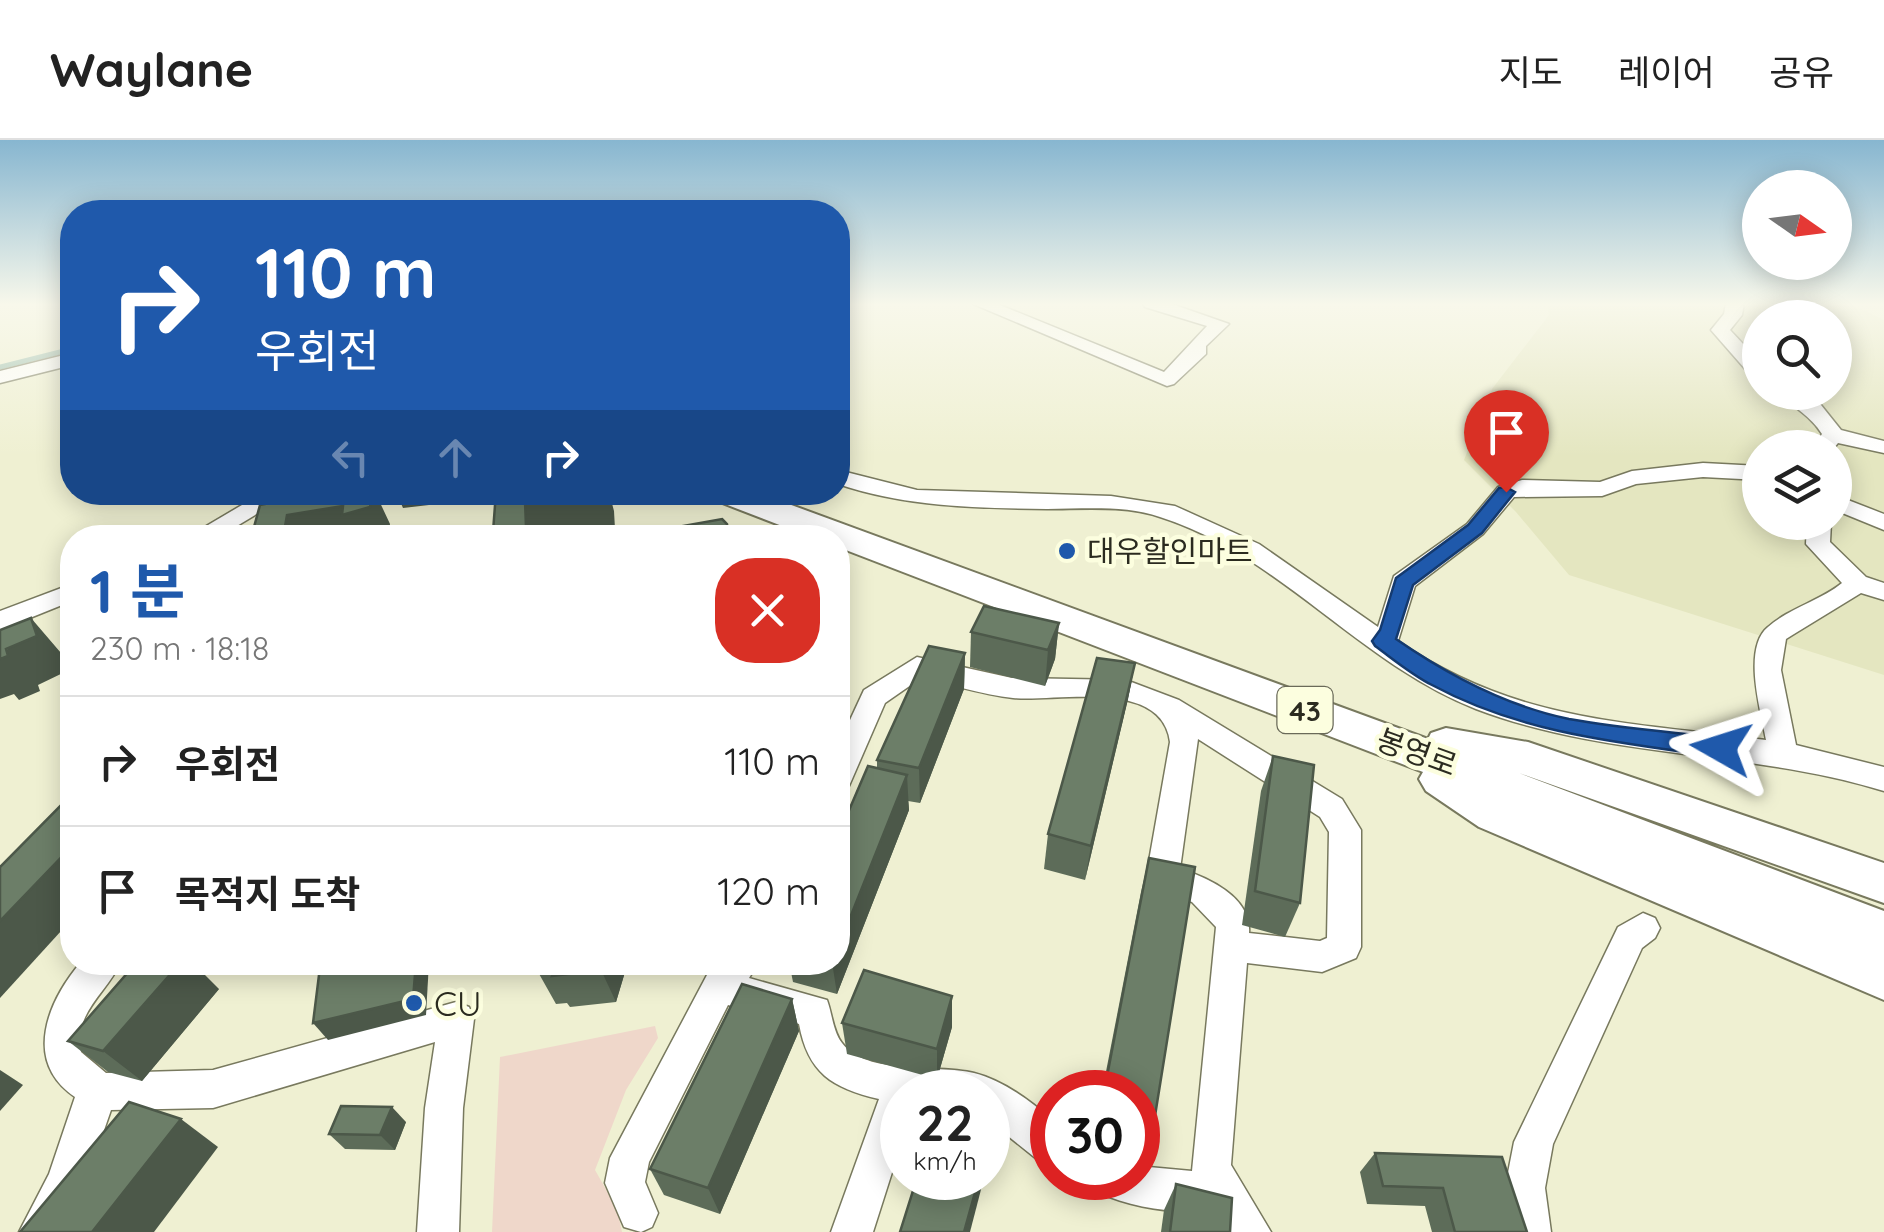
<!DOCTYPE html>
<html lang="ko">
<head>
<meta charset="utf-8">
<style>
	:root { --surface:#fff; --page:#f6f6f6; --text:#222; --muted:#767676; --line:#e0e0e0; --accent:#1f59ab }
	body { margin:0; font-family:Quicksand,"Noto Sans KR",sans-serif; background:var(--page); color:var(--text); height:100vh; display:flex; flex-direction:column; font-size:38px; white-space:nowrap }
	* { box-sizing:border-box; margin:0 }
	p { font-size:32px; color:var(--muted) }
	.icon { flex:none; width:55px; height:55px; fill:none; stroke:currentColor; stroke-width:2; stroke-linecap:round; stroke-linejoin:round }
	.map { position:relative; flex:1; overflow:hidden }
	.details { position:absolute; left:60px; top:385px; width:790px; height:450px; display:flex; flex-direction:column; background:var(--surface); border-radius:40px; box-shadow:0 5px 25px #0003 }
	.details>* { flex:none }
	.banner { position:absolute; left:60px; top:60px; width:790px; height:305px; border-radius:40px; box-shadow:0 5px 25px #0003; background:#1f59ab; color:#fff; overflow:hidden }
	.needle { width:65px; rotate:104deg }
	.buttons { position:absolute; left:1742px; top:30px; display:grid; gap:20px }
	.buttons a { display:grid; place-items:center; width:110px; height:110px; border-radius:50%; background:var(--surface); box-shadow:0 5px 25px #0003; font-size:50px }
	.speed { position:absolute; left:880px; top:930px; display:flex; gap:20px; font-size:50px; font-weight:700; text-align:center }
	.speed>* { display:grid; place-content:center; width:130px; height:130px; border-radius:50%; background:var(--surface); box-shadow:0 5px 25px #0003; line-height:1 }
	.speed small { font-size:25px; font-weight:400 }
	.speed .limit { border:15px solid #d22; background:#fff; color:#111 }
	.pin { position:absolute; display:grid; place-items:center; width:85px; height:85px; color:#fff; margin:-102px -42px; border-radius:50% 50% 50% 0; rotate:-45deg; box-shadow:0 0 10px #0007 }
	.pin .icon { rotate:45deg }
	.me { position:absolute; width:110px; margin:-55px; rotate:276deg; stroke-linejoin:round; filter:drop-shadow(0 0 8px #0008) }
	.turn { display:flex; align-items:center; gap:35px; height:210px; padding:0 30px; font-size:45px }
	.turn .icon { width:130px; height:130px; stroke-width:2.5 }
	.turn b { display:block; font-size:70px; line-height:85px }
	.lanes { display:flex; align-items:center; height:95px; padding:0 30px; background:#0003; justify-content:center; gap:50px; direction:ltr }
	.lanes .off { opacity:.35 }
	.round { display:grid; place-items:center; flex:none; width:105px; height:105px; border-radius:40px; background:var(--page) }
	.headline { display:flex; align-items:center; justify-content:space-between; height:170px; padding:0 30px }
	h1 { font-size:60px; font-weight:700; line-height:75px; color:var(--accent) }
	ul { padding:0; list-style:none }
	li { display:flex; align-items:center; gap:30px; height:130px; padding:0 30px; border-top:2px solid var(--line) }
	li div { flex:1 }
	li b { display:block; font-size:38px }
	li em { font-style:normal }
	header { display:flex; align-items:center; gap:60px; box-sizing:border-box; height:140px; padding:0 50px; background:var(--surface); border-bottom:2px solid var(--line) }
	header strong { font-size:48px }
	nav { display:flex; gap:55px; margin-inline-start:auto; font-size:35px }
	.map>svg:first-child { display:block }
	.built { fill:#e4e6c0; fill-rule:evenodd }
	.green { fill:#efd7ca }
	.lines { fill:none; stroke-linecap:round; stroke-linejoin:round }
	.stream { stroke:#95baab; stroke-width:5 }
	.minor-casing { stroke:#78795e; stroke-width:3 }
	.highway-casing { stroke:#78795e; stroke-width:4 }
	.minor { fill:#fff; fill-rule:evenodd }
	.highway { fill:#fff; fill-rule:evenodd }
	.wall { fill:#5d6c59 }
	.shaded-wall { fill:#4c5849 }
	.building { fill:#6c7e68; stroke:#4c5849; stroke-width:2.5 }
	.route { fill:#1f59ab; stroke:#143a6f; stroke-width:2.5 }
	.poi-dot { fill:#1f59ab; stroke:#fcfedf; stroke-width:4 }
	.labels { text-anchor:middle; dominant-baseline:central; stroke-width:9; stroke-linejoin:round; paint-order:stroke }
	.shield { fill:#fcfedf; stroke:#6a6a59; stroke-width:2.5 }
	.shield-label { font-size:28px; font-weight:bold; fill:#2b2b20 }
	.poi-label { font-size:30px; fill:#2b2b20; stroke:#fcfedf; text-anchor:start }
	.street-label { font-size:30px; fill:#2b2b20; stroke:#fcfedf }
	.near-poi-label { font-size:35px; fill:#2b2b20; stroke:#fcfedf; text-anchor:start }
</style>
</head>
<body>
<header>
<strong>Waylane</strong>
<nav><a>지도</a><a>레이어</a><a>공유</a></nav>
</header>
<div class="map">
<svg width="1884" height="1092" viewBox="0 0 1884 1092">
	<rect width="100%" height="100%" fill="#eff0d2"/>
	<!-- built -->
	<path class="built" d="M1547,163H1855V166L1884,180V535L1569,435L1516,372L1464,320L1492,249L1549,175ZM1760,178H1835V252H1760ZM1760,308H1835V382H1760Z"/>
	<!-- green -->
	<polygon class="green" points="655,886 658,898 626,950 595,1030 617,1069 622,1092 492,1092 500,917"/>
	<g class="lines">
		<!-- stream -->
		<polyline class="stream" points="0,227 72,209"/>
		<defs>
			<g id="minor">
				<polygon points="971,163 995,163 1164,232 1207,186 1145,167 1142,163 1169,163 1229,184 1206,206 1206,214 1174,244 1167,246"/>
				<polygon points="1726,163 1744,163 1742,175 1730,190 1760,222 1760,240 1753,238 1711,190 1724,174"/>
				<polygon points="72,213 72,225 0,243 0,231"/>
				<path d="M1776,252H1803L1821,265L1841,290L1884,301V313L1838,303L1834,308H1812L1822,294C1810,275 1793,267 1776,252Z"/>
				<path d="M1703,323L1760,326V340L1703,337L1636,344L1602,356L1514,357L1483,394L1415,446L1398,501C1516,583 1629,582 1766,600C1761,572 1742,508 1768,487C1789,468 1820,461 1842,443L1806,404L1807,382H1831L1830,402L1866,437L1884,443V460L1861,453L1794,494L1786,499L1781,530L1796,605L1884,627V651C1751,610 1607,619 1476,569C1360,524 1280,415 1160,377C1125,365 1084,369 1047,369C976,368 906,367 838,344V330L917,350L1111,356L1175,366L1259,404L1378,487L1394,436L1467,384L1498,347L1522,340L1600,342L1632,331Z"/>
				<polygon points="264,352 293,352 217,398 186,398"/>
				<polygon points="1835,355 1884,374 1884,390 1835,370"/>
				<polygon points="72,444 72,461 0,490 0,471"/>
				<path d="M917,517L1012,538L1126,540L1179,560L1342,659L1361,690V807L1356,818L1322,832L1247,823L1231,1025L1271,1092H1227L1213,1070C1173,1074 1134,1068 1097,1052L1091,1038H1138V1026L1192,1031L1216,787L1192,762L1151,748L1146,738L1170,602C1162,538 1058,562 1013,558C983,555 951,544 921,538L885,563L849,646L838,649V606L864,550ZM1198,599L1320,677L1329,692L1327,798L1320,801L1249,793C1252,757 1207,737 1180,729Z"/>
				<polygon points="1643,773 1655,778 1660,788 1655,798 1642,808 1553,1004 1545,1048 1551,1092 1509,1092 1505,1048 1514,1002 1618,787"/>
				<path d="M81,822H121C106,854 73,873 81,912L106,933L213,930L456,862L469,867L474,879L463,968L459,1092H417L425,968L435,902L213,968L111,970L86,1042L62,1092H19L49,1034L75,957C22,921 48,861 81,822Z"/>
				<path d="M719,822H759L749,838L827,860C832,873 833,892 842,903C867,936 937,924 974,933C1002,940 1031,961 1052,980V1025L1038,1020L988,980V952H902V1001L873,1092H831L879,959C832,948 808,933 799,884L728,865L649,1022L645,1042L658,1073L652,1087L641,1092L624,1087L605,1043L610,1018L707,835Z"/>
			</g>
			<polygon id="highway" points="708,352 756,352 1428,599 1431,593 1446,588 1528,602 1884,723 1884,763 1519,633 1884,771 1884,860 1479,687 1426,651 1419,639 1423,632 838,407 838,398 813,398 712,359"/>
		</defs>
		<!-- minor casing -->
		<use href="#minor" class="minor-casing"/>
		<!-- highway casing -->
		<use href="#highway" class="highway-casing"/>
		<!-- minor -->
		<use href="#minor" class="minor"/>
		<!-- highway -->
		<use href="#highway" class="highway"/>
	</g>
	<!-- wall -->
	<g class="wall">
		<polygon points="1059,483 1055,519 1045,546 970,527 971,492"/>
		<polygon points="965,513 964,549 920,663 908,661 909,670 837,854 793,842 789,822 838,822 877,628 877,620"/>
		<polygon points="1135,523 1128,559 1085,740 1044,729 1048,694"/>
		<polygon points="1273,616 1300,763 1285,797 1242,785 1261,651"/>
		<polygon points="1149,718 1150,1007 1140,1035 1138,1034 1138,952 1102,952 1141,752"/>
		<polygon points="540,822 628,822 616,862 570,867 567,863 556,864 538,832"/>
		<polygon points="219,849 142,941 108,932 68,901"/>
		<polygon points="952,856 952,887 937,939 847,914 842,883"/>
		<polygon points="792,859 799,891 720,1074 664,1055 650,1029"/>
		<polygon points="406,982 395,1010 345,1009 329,994"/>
		<polygon points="1375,1013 1527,1092 1432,1092 1425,1066 1367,1064 1360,1032"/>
		<polygon points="1176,1044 1230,1092 1161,1092 1164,1070"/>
	</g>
	<!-- shaded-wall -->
	<g class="shaded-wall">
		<polygon points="372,352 375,352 390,384 388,398 283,398 287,375"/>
		<polygon points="396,352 431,352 429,365 403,368"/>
		<polygon points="573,352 609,352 614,371 615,389 589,395 587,387 537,395 537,398 495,398 493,392 525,360"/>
		<polygon points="31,478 61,513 67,531 38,545 40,551 19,560 14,554 0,559 0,519"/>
		<polygon points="1059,483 1055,519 1045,546 1048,510"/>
		<polygon points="965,513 964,549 920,663 919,628"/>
		<polygon points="1135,523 1128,559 1085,740 1091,706"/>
		<polygon points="907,635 909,670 837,854 832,822 838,822 838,808"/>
		<polygon points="72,706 72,779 0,858 0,781"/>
		<polygon points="181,822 192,822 219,849 142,941 103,911"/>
		<polygon points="416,822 429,822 426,875 328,900 313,883"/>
		<polygon points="604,822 628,822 616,862 601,830"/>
		<polygon points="952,856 952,887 937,939 937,909"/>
		<polygon points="792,859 799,891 720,1074 708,1048"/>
		<polygon points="0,930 23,945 0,971"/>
		<polygon points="999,966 996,995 988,1026 988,1007"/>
		<polygon points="392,967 406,982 395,1010 380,995"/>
		<polygon points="181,979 218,1007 154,1092 92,1092"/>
		<polygon points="979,1038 984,1038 970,1092 964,1092"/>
	</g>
	<!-- building -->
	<g class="building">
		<polygon points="325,352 373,352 370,367 342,375 343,366 287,375 283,398 251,398 260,365"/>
		<polygon points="496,352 573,352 525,360 526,387 493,392"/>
		<polygon points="578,352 605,352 605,353 579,360"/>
		<polygon points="722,379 727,384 729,398 616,398"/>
		<polygon points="984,466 1059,483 1048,510 971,492"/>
		<polygon points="31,478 37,496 6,509 8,516 0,519 0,490"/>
		<polygon points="929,506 965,513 919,628 877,620"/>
		<polygon points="1097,518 1135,523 1091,706 1048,694"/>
		<polygon points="1273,616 1314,625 1300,763 1255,751"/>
		<polygon points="868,626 907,635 838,808 838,696"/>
		<polygon points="72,654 72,706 0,781 0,727"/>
		<polygon points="1149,718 1195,727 1150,1007 1138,1004 1138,952 1104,952"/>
		<polygon points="137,822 181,822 103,911 68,901"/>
		<polygon points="339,822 416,822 413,859 313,883 320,827"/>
		<polygon points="540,822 604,822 601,830 552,836 554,831 538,832"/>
		<polygon points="864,830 952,856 937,909 842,883"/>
		<polygon points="742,844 792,859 708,1048 650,1029"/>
		<polygon points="129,962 181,979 92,1092 20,1092"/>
		<polygon points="988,963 999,966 988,1007"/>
		<polygon points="341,966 392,967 380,995 329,994"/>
		<polygon points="1375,1013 1502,1017 1527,1092 1455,1092 1443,1048 1383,1046"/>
		<polygon points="917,1038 979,1038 964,1092 900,1092"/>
		<polygon points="1176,1044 1232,1058 1230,1092 1170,1092"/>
	</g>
	<!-- sky -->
	<linearGradient id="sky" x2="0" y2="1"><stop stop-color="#87b6d0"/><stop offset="0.52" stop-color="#f8f8eb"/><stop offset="1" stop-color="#f8f8eb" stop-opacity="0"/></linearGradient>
	<rect width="1884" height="316" fill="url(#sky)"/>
	<!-- route -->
	<path class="route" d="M1506,347L1515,352L1482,393L1413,445L1396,499C1448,535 1506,566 1569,579C1619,588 1671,592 1721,598L1730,601L1733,608L1730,614L1721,617C1621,603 1523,594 1432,545C1412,535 1393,519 1375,506L1372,501L1380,490L1396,438L1468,385L1499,348Z"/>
	<!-- markers -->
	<g class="poi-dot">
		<circle cx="1067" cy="411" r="10"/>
		<circle cx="414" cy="863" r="10"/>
	</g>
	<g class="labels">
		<!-- shield labels -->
		<rect class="shield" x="1277.5" y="547" width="55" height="46" rx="8"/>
		<g class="shield-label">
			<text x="1305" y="570">43</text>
		</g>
		<!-- poi labels -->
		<g class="poi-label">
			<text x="1087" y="411">대우할인마트</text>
		</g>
		<!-- street labels -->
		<g class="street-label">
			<text transform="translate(1417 612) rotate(20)">봉영로</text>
		</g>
		<!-- near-poi labels -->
		<g class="near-poi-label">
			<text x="434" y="863">CU</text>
		</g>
	</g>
</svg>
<div class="buttons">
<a><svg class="needle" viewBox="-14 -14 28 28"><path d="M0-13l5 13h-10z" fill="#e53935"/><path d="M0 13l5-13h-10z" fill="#767676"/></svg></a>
<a><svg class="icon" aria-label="search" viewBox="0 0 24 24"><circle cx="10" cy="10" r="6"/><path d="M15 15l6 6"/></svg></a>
<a><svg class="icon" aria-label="layers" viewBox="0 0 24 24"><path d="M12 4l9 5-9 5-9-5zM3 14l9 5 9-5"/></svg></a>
</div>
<div class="speed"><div>22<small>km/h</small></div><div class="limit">30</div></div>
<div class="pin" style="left:1506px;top:352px;background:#d93025"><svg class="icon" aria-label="arrive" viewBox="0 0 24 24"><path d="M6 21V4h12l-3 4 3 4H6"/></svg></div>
<svg class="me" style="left:1721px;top:608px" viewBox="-20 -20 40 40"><path d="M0-17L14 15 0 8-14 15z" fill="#1f59ab" stroke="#fff" stroke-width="4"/></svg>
<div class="banner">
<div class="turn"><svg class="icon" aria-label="right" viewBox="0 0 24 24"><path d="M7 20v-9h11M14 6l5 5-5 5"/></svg><div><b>110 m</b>우회전</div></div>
<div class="lanes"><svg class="icon off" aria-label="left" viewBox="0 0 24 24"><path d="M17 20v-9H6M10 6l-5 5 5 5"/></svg><svg class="icon off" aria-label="ahead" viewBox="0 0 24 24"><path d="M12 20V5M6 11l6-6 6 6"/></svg><svg class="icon" aria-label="right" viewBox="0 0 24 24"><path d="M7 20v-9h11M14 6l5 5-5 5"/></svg></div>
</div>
<section class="details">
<div class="headline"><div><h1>1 분</h1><p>230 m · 18:18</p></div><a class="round" style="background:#d93025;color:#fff"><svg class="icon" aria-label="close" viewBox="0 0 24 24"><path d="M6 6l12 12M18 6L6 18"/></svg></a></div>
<ul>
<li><svg class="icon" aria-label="right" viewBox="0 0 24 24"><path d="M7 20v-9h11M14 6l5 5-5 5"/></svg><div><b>우회전</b></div><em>110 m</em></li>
<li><svg class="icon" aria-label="arrive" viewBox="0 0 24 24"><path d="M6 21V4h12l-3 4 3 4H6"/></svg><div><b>목적지 도착</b></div><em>120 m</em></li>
</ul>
</section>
</div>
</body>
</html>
